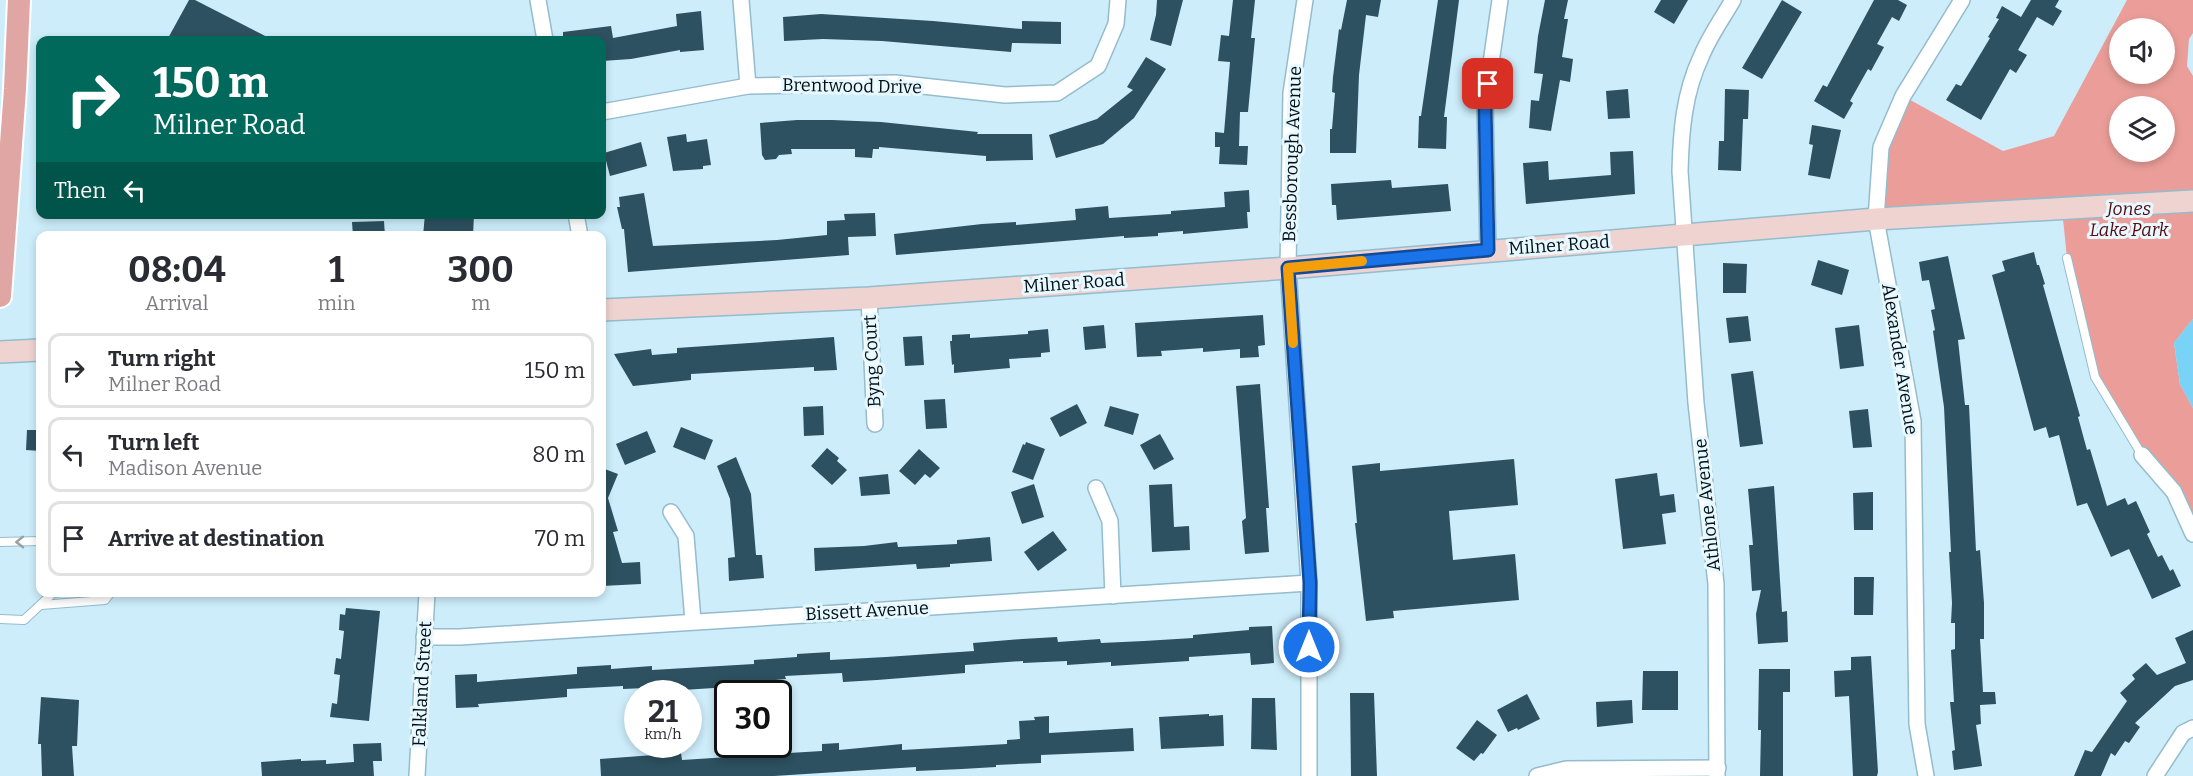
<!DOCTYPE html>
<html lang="en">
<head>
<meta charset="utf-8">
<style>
	:root { --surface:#fff; --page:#f2f2f3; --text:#2b2b33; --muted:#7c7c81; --line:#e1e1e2 }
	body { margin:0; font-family:Bitter,serif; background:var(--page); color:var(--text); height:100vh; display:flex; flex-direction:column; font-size:22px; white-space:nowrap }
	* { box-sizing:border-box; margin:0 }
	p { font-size:20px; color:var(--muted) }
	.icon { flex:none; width:33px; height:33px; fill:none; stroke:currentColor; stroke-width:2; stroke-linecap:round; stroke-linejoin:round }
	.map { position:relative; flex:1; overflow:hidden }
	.sheet { position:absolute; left:36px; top:231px; width:570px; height:366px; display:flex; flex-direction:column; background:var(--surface); border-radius:12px; box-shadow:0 3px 9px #0003 }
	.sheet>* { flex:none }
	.hud { position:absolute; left:36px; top:36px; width:570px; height:183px; border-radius:12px; box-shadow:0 3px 9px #0003; background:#00695c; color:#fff; overflow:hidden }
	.buttons { position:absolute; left:2109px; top:18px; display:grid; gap:12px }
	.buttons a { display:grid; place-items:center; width:66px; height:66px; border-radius:50%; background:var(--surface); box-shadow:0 3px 9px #0003; font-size:30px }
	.speed { position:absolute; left:624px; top:680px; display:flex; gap:12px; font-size:30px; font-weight:700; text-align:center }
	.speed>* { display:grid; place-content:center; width:78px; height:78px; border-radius:50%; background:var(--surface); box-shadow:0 3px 9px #0003; line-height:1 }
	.speed small { font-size:15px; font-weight:400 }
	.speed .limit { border:3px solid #111; border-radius:9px; background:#fff; color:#111 }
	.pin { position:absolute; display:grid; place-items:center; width:51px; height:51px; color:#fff; margin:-26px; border-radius:12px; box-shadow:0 3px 9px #0006 }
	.me { position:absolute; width:66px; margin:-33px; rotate:0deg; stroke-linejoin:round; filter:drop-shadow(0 0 4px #0008) }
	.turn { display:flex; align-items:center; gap:21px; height:126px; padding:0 18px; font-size:27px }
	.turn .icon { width:78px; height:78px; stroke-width:2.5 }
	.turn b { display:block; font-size:42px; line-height:51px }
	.then { display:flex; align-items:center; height:57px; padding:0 18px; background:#0003; gap:12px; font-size:22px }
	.eta { display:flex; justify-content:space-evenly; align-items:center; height:102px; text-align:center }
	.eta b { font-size:36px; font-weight:700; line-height:42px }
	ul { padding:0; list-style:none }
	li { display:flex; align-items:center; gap:18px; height:75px; margin:0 12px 9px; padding:0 6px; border:3px solid var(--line); border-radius:12px }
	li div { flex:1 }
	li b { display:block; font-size:22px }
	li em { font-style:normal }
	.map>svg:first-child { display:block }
	.green { fill:#eb9e99; fill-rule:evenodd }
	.water { fill:#78d3f7 }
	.building { fill:#2d5160 }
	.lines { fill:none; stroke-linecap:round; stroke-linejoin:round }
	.lane-casing { stroke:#94bccd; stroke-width:10 }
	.street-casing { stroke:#94bccd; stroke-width:18 }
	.secondary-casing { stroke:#94bccd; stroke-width:24 }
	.primary-casing { stroke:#fff; stroke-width:26 }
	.lane { stroke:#fff; stroke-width:8 }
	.street { stroke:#fff; stroke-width:15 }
	.secondary { stroke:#efd3d1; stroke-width:21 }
	.primary { stroke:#dfa6a4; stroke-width:22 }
	.oneway { stroke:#9a9fa1 }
	.route-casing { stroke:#114b97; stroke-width:15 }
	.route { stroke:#1a73e8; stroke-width:10 }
	.slow { stroke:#f59e0b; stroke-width:10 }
	.labels { text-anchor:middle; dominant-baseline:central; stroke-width:6; stroke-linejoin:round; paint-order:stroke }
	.street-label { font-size:18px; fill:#020f15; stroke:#e7f8ff }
	.park-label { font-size:18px; font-style:italic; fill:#540a0f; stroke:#e7f8ff }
</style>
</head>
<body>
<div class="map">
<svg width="2193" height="776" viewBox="0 0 2193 776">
	<rect width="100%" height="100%" fill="#cdedfb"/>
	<!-- green -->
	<path class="green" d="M2127,0H2193V33L2189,39L2187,66L2193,76V319L2174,343L2180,384L2193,408V534L2095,377L2067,258L2062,209L1876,219L1881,147L1903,96L2003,151L2054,136ZM2120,28H2164V74H2120ZM2120,106H2164V152H2120Z"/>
	<!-- water -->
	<polygon class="water" points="2193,319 2193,408 2180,384 2174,343"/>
	<!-- building -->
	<g class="building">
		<polygon points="189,0 195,0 273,40 167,40"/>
		<polygon points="1157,0 1183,0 1171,46 1150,40 1156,15"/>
		<polygon points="1233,0 1255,0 1251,38 1255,38 1248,112 1240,112 1239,146 1248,146 1247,165 1219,164 1220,147 1215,147 1215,132 1224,133 1230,62 1218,61 1221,35 1229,36"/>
		<polygon points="1347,0 1381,0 1378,17 1366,15 1359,75 1356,153 1330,153 1330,129 1332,129 1335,93 1332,92 1333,77 1339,29 1341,30"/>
		<polygon points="1438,0 1459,0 1444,117 1447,117 1446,149 1418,148 1419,116 1421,116"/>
		<polygon points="1545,0 1568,0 1564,19 1568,19 1562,57 1573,59 1570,82 1560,80 1551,131 1529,128 1531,100 1539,101 1543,74 1534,73 1538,36"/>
		<polygon points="1661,0 1688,0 1674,24 1654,12"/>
		<polygon points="1782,0 1802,12 1762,79 1742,68"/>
		<polygon points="1874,0 1898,0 1907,5 1899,21 1892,17 1877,44 1884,47 1871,71 1868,69 1850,101 1853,103 1844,119 1814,101 1823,85 1827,87"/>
		<polygon points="2031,0 2059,0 2055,7 2062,11 2053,26 2037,17 2018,50 2027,55 2016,73 2010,69 1981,120 1946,100 1956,84 1961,86 1972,68 1990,38 1988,37 1999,19 1996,18 2002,6 2021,17"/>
		<polygon points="701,11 704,50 680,52 680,50 631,59 602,61 602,40 563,40 563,32 611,26 613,38 677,26 676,14"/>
		<polygon points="821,14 933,21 1022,29 1022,21 1061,22 1061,44 1012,43 1011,52 882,41 823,39 784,41 783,17"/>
		<polygon points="1146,57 1166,69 1134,118 1103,144 1056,158 1049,135 1097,119 1133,90 1127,87"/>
		<polygon points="1628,89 1630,118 1608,119 1606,91"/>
		<polygon points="1725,89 1749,90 1748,119 1743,119 1741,171 1718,170 1719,141 1724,141"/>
		<polygon points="797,120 832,120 881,122 978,132 977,134 1032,134 1033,160 986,161 986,156 879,147 879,149 873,149 872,158 855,157 855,149 791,149 792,154 779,155 776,159 765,160 762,155 760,123"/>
		<polygon points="1812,125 1841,130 1830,179 1808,175 1813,145 1809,144"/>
		<polygon points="686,134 687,142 707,139 711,165 703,166 703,169 673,171 667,137"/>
		<polygon points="641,142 647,166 610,176 604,153"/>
		<polygon points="1633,151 1635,194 1526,204 1523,163 1548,161 1549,180 1611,175 1610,152"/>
		<polygon points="1391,180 1392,188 1448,184 1451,211 1337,220 1336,205 1332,205 1331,184"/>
		<polygon points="1249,190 1250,212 1247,212 1248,228 1183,234 1183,231 1158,233 1158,236 1124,238 1124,236 896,255 894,234 982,224 1016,222 1016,225 1076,220 1075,209 1108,206 1109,218 1171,214 1171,211 1225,207 1224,192"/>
		<polygon points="644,193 653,246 777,240 827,235 827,221 845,220 844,214 875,213 876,236 848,237 849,255 628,272 624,229 622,229 617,207 620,207 619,197"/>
		<polygon points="425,214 474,214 473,236 423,236"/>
		<polygon points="384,221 385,236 353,236 352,222"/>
		<polygon points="2034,252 2037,265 2039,265 2045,284 2043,285 2080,416 2078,417 2087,450 2090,449 2107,506 2125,498 2128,505 2136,501 2150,532 2147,534 2158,557 2162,555 2170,571 2173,569 2181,586 2152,599 2129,549 2111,557 2087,503 2077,506 2059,435 2049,438 2046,427 2034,431 1992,275 2005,271 2002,261"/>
		<polygon points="1948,256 1965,339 1958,340 1965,405 1969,405 1976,551 1980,550 1984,603 1984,639 1980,639 1983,692 1995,692 1996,704 1980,705 1981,724 1976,725 1982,766 1954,770 1952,751 1955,750 1950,702 1954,702 1951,650 1955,649 1955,623 1951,623 1952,603 1949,552 1951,552 1944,407 1933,331 1935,330 1931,310 1935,309 1929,280 1922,281 1919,262"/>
		<polygon points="1818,260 1849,270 1842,295 1811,285"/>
		<polygon points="1723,263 1747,264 1746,293 1723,293"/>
		<polygon points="1263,315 1265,345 1258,346 1259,357 1240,358 1240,349 1203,352 1203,348 1161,351 1162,356 1137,357 1135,323"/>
		<polygon points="1748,316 1751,341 1729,343 1726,318"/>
		<polygon points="1104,325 1106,348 1085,350 1083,327"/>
		<polygon points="1859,325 1864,366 1840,369 1835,328"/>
		<polygon points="1048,329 1050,352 1041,353 1041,357 1009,359 1010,368 954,373 954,364 952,365 950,341 952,341 952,335 970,334 970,338 1028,334 1028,331"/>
		<polygon points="922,336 924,365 905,366 903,337"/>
		<polygon points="834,337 837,370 814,371 814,367 691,374 691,380 633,386 614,354 651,349 652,355 677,353 677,348"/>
		<polygon points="1753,371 1763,444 1740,447 1731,374"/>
		<polygon points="1260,384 1269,508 1266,508 1269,552 1245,554 1242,521 1246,518 1236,386"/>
		<polygon points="945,399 947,428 926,429 924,400"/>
		<polygon points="1077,404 1087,423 1060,437 1050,418"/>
		<polygon points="823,406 824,435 804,436 803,407"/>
		<polygon points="1110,406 1139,414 1133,435 1104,426"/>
		<polygon points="1868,409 1872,447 1853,448 1849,411"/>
		<polygon points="681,427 713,440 705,460 673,447"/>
		<polygon points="27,430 40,430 40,451 26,450"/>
		<polygon points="647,431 656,452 625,465 616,444"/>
		<polygon points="1160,434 1174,459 1154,470 1140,445"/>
		<polygon points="1026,442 1045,449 1033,480 1012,472 1023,444 1025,445"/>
		<polygon points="827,448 839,458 837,461 847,470 832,485 811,466"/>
		<polygon points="919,449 940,468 930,478 925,474 915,485 899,471"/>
		<polygon points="736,457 751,494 756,555 762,555 764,578 729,581 728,558 735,557 730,499 717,466"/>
		<polygon points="1514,459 1518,505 1449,511 1453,560 1515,554 1519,600 1393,611 1394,618 1366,621 1355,523 1357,523 1352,466 1380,463 1380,471"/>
		<polygon points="602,468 618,474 608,498 618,531 613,532 622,563 640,562 641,584 602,586"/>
		<polygon points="1657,473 1660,496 1674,494 1676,512 1662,514 1666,544 1623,549 1615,479"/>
		<polygon points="888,474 890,494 861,496 859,477"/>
		<polygon points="1034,484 1044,517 1022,524 1011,492"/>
		<polygon points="1172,484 1174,527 1189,526 1190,550 1152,552 1149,485"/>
		<polygon points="1774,486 1782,612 1787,611 1788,642 1758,644 1756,614 1761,590 1752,591 1749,545 1753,545 1748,489"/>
		<polygon points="1873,492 1873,530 1854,530 1853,493"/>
		<polygon points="1053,531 1067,550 1038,571 1024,552"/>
		<polygon points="990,537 992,561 950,564 950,567 917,569 916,564 815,571 814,548 864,546 897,542 898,547 957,544 957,540"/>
		<polygon points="1854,577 1874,577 1873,615 1854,615"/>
		<polygon points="346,608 380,611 369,721 330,717 332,703 337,704 340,675 334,674 336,658 341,659 344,631 339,630 340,614 345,615"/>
		<polygon points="1272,626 1274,663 1251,665 1250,653 1189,657 1189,661 1111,666 1111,662 1067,665 1067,661 1023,663 1023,661 965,665 965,673 877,680 843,682 842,673 785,676 786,679 745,683 745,686 667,691 667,687 623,689 623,686 567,689 567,697 478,704 479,707 456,708 455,675 477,674 477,682 577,674 577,667 611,665 611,669 652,666 652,670 754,664 754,660 797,657 797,654 830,652 830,660 886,657 974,651 973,643 1022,639 1057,637 1058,642 1100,639 1101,643 1144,641 1193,638 1193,635 1249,630 1249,627"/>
		<polygon points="2193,630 2193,680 2175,686 2135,723 2140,727 2129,743 2125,741 2115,756 2111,753 2101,776 2074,776 2085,750 2092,752 2127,701 2120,693 2135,679 2132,675 2146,663 2157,675 2186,663 2175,638"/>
		<polygon points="1871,656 1878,772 1877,776 1853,776 1849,696 1835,697 1834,671 1851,670 1851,657"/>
		<polygon points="1759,669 1790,669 1790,692 1783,692 1783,776 1760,776 1761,730 1758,730"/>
		<polygon points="1643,671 1678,671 1678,710 1642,710"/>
		<polygon points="1350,693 1374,693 1377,776 1351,776"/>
		<polygon points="1527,694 1540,719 1518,730 1517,728 1508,732 1497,710"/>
		<polygon points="41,697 79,700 77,746 72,746 74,776 42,776 41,744 38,744"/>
		<polygon points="1252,698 1275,698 1277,750 1251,749"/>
		<polygon points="1632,700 1633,723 1597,727 1596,702"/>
		<polygon points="1209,714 1209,716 1223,715 1224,746 1161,749 1159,717"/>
		<polygon points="1049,716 1049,733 1133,728 1134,751 1041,755 1041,763 996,765 996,767 962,769 916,771 916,767 774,776 601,776 600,759 681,753 682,760 776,754 775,746 788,745 789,753 822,751 822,744 839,743 839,750 902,744 902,750 1007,744 1007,740 1020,739 1019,721 1035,720 1034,717"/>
		<polygon points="1477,720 1497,735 1483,754 1481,753 1474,761 1456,748"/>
		<polygon points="381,743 382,761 373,761 374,776 262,776 261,762 301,759 301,761 326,760 326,764 354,762 353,744"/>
	</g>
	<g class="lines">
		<defs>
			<g id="lane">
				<polyline points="2067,258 2095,377 2142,455"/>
				<polyline points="0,542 40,541"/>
				<polyline points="41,605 105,600 111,592"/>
				<polyline points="0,619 24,620 53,593 60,592"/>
			</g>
			<g id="street">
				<polyline points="538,0 545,40"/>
				<polyline points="741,0 748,86"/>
				<polyline points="1305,0 1291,93 1288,268 1309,583 1309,776"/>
				<polyline points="602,112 748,86 895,83 1005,95 1057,93 1098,66 1116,24 1118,0"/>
				<polyline points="576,214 580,236"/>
				<polyline points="1488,251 1485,105 1500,0"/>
				<polyline points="869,298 875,424"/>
				<polyline points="2142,455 2174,492 2193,534"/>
				<polyline points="1096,488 1110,521 1113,596"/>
				<polyline points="671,512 686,536 693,621"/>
				<polyline points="424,637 460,637 1309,583"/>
				<polyline points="417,776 427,592"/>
				<polyline points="1537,776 1566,769 1718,768"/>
				<path d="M1717,776L1716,584L1696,403L1680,171C1681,131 1684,93 1701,57C1709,37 1722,19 1733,0"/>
				<polyline points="1926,776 1917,724 1913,421 1876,219 1881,147 1903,96 1962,0"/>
				<polyline points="2155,776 2183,733 2193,728"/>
			</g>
			<g id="secondary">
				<polyline points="602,310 869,298 1288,268 1876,219 2193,201"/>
				<polyline points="0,352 40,350"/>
			</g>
			<polyline id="primary" points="0,296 15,89 19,0"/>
		</defs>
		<!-- lane casing -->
		<use href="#lane" class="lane-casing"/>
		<!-- street casing -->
		<use href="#street" class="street-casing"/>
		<!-- secondary casing -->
		<use href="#secondary" class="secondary-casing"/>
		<!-- primary casing -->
		<use href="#primary" class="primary-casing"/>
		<!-- lane -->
		<use href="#lane" class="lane"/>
		<!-- street -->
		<use href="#street" class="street"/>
		<!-- secondary -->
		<use href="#secondary" class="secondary"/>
		<!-- primary -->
		<use href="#primary" class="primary"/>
	</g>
	<!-- one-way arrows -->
	<defs><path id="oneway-chevron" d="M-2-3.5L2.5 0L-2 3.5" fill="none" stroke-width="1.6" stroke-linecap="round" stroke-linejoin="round" transform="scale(1.5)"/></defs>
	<use class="oneway" href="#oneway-chevron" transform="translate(20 542) rotate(179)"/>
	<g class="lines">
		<defs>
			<polyline id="route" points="1309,647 1310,583 1288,268 1488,250 1485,105 1488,84"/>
		</defs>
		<!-- route casing -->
		<use href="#route" class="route-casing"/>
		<!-- route -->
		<use href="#route" class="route"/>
		<!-- slow -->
		<polyline class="slow" points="1293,343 1288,268 1362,261"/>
	</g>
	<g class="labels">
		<!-- street labels -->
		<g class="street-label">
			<text transform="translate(852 86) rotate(1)">Brentwood Drive</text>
			<text transform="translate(1292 154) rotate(-88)">Bessborough Avenue</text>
			<text transform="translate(1559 245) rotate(-4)">Milner Road</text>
			<text transform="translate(1074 283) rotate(-4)">Milner Road</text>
			<text transform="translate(1900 359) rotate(81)">Alexander Avenue</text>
			<text transform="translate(872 361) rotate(-93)">Byng Court</text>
			<text transform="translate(1707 505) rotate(-96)">Athlone Avenue</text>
			<text transform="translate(867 611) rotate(-3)">Bissett Avenue</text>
			<text transform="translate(422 684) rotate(-87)">Falkland Street</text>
		</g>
		<!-- park labels -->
		<g class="park-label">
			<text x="2129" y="209">Jones<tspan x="2129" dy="21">Lake Park</tspan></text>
		</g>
	</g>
</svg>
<div class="buttons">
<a><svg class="icon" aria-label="sound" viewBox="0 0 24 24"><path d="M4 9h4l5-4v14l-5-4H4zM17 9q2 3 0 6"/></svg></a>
<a><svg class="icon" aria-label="layers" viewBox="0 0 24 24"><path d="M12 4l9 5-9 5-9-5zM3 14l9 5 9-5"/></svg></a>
</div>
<div class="speed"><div>21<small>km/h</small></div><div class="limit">30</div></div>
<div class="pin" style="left:1488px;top:84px;background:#d93025"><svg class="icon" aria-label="arrive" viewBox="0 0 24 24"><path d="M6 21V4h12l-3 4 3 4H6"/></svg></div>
<svg class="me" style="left:1309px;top:647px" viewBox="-20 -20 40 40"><circle r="17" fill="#1a73e8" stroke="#fff" stroke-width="3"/><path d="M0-11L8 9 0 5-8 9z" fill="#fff"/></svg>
<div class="hud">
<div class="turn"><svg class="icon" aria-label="right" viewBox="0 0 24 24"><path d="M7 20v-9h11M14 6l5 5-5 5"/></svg><div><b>150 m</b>Milner Road</div></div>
<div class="then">Then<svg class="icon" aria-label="left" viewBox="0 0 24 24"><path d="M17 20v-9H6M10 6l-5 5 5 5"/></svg></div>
</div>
<section class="sheet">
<div class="eta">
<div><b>08:04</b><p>Arrival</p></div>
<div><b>1</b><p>min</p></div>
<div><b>300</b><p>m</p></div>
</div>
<ul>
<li><svg class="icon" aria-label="right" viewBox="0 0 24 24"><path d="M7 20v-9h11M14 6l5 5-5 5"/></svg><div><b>Turn right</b><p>Milner Road</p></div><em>150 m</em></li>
<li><svg class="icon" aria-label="left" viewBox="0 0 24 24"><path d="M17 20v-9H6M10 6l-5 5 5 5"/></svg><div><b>Turn left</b><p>Madison Avenue</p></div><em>80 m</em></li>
<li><svg class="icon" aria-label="arrive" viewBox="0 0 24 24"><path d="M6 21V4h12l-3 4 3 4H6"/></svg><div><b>Arrive at destination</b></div><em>70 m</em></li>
</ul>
</section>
</div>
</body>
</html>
